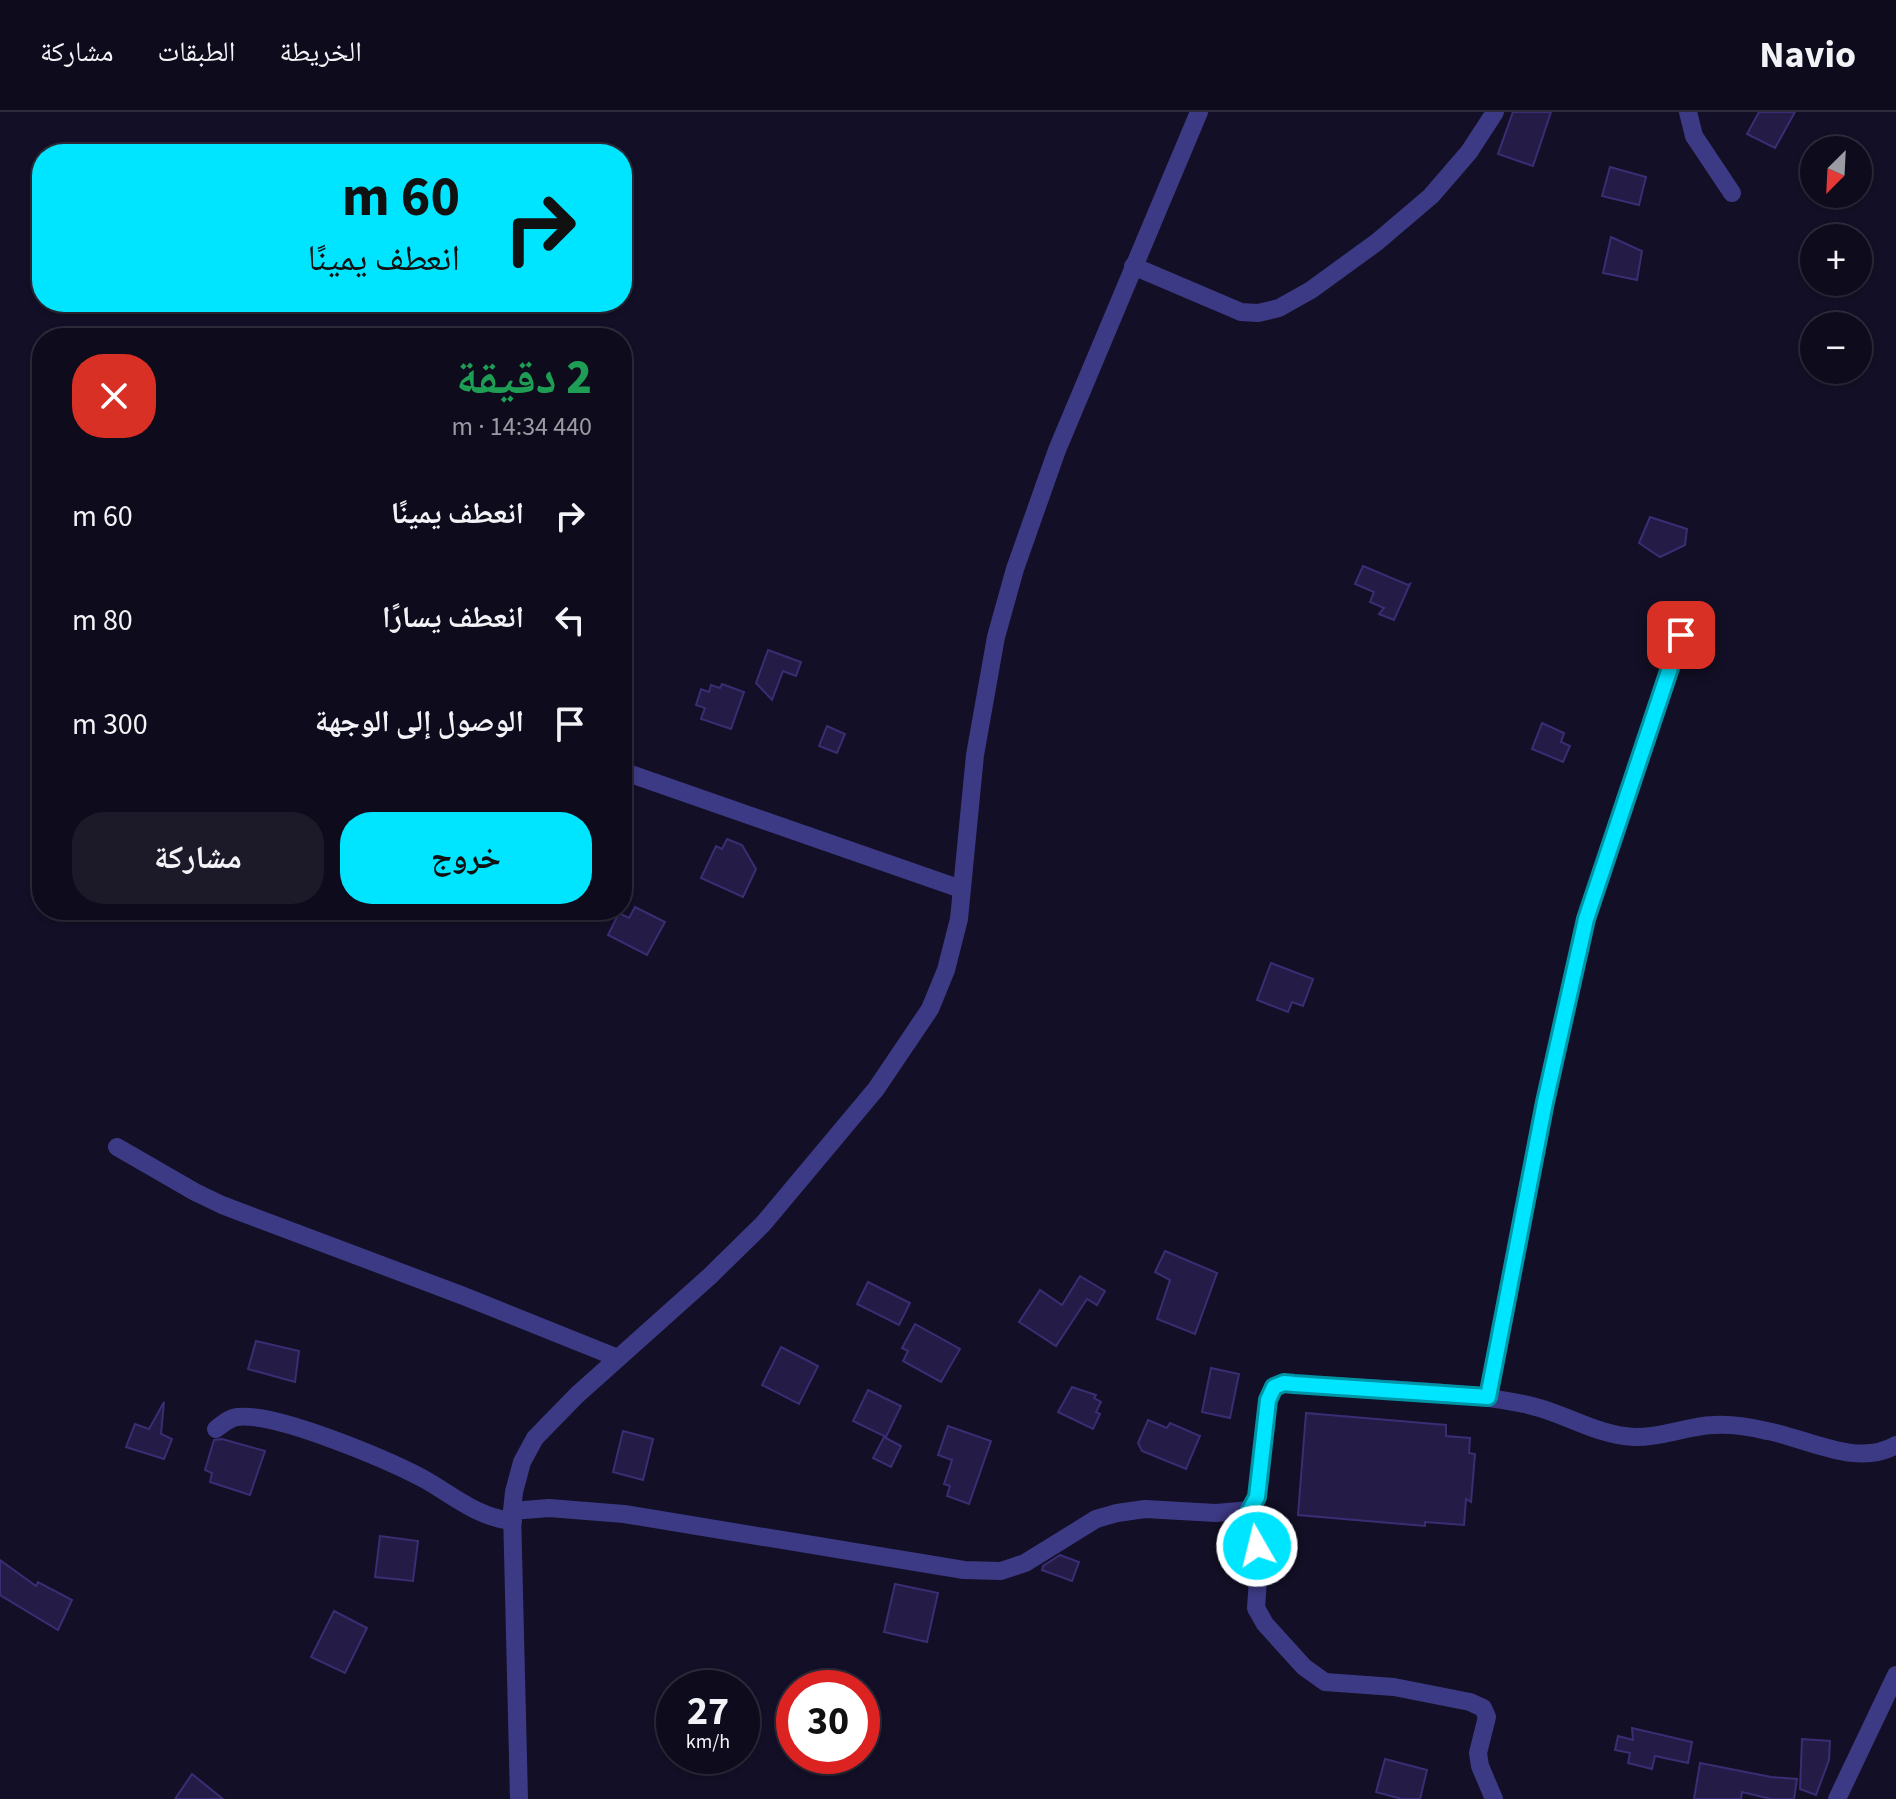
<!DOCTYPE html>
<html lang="ar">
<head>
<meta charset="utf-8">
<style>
	:root { --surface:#0e0b1c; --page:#1c1929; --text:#f1f3f6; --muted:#9b9ba3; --line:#2e2b3b; --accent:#00e5ff }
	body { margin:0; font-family:"Source Sans 3","Noto Naskh Arabic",sans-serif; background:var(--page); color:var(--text); direction:rtl; height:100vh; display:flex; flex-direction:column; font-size:30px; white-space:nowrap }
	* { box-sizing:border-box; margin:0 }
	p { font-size:26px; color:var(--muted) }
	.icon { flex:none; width:44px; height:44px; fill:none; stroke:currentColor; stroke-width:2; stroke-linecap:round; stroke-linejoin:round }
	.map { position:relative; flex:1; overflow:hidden; direction:ltr }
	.panel { position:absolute; left:32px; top:216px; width:600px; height:592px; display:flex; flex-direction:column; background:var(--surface); border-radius:32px; box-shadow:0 2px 6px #0004,0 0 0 2px var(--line); direction:rtl }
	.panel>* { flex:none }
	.banner { position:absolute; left:32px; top:32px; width:600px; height:168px; border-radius:32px; box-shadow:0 2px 6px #0004,0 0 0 2px var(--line); direction:rtl; background:#00e5ff; color:#111; overflow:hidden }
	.needle { width:52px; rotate:204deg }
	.fabs { position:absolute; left:1800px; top:24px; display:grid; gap:16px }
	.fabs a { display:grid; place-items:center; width:72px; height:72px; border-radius:50%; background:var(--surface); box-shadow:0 2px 6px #0004,0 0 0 2px var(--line); font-size:40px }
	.speed { position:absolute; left:656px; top:1558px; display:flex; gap:16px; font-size:40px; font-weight:700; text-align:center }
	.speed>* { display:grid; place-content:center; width:104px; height:104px; border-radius:50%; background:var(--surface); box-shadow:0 2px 6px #0004,0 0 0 2px var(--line); line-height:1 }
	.speed small { font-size:20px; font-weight:400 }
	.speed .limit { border:12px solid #d22; background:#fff; color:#111 }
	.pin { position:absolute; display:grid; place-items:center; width:68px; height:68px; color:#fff; margin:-34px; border-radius:16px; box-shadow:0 4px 12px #0006 }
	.me { position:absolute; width:88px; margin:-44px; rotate:352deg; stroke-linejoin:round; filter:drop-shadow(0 0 6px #0008) }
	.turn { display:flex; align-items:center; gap:28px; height:168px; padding:0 40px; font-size:36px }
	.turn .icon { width:104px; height:104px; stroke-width:2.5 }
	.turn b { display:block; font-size:56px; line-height:68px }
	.round { display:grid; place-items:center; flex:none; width:84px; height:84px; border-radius:32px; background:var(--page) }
	.summary { display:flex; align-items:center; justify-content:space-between; height:136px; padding:0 40px }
	h1 { font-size:48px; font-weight:800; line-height:60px; color:#1e9e55 }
	.primary-button { display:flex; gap:16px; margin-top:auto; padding:16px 40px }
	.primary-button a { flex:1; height:92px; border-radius:32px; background:var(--accent); color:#111; font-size:32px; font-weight:800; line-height:92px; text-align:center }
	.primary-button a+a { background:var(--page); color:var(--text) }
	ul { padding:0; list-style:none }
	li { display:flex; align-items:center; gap:24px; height:104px; padding:0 40px }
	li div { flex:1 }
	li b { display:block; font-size:30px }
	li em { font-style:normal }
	header { display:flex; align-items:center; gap:48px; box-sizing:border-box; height:112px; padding:0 40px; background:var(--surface); border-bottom:2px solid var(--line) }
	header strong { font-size:38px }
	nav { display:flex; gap:44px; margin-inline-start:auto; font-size:28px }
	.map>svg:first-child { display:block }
	.building { fill:#241b47; stroke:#3b2d73; stroke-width:2 }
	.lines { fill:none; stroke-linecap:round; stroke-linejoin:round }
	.minor { stroke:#3d3a85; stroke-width:18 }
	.route-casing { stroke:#0095a6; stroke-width:20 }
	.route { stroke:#00e5ff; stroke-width:14 }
</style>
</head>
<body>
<header>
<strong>Navio</strong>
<nav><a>الخريطة</a><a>الطبقات</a><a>مشاركة</a></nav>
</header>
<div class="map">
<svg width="1896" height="1687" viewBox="0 0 1896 1687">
	<rect width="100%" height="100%" fill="#130f26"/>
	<!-- building -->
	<g class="building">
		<polygon points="1513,0 1551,0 1533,54 1498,42"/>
		<polygon points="1759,0 1795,0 1775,36 1747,22"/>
		<polygon points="1610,55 1646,65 1639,93 1602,84"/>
		<polygon points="1611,125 1642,139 1637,168 1603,161"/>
		<polygon points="1650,405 1687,417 1685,433 1660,445 1639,431"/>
		<polygon points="1363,454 1408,473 1410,472 1394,508 1379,502 1384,496 1370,490 1374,480 1355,472"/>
		<polygon points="768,538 801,550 796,564 783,559 772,588 756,571"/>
		<polygon points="722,572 744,580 731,617 701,607 705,596 696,593 701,577 709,580 711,573 720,576"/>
		<polygon points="1542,611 1564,621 1561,630 1570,634 1563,650 1532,637"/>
		<polygon points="827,614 845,622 837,641 819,634"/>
		<polygon points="727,727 742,733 756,757 743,785 701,766 716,734 722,737"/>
		<polygon points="635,795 665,810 647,843 608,823 619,801 629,806"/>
		<polygon points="1271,851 1313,867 1303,894 1292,890 1288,900 1257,888"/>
		<polygon points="1165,1139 1217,1161 1195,1222 1157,1207 1170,1168 1155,1160"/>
		<polygon points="1080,1164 1105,1179 1097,1193 1087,1187 1056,1234 1019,1210 1040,1178 1062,1193"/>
		<polygon points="868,1170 910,1191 899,1213 857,1192"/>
		<polygon points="915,1212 960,1237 941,1270 903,1249 908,1239 902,1236"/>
		<polygon points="256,1229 299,1239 295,1270 248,1257"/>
		<polygon points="781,1235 818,1254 799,1292 762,1273"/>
		<polygon points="1211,1256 1239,1262 1230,1306 1202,1300"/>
		<polygon points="1072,1275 1096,1283 1094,1286 1101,1290 1096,1300 1100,1302 1093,1317 1058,1300"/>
		<polygon points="868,1278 901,1294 886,1325 853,1309"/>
		<polygon points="164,1290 161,1322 172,1327 164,1347 126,1335 135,1312 149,1317"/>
		<polygon points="1306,1301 1446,1313 1446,1324 1470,1326 1469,1341 1475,1342 1471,1390 1466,1387 1464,1413 1425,1410 1425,1414 1298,1403"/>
		<polygon points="1148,1308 1167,1316 1170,1311 1200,1324 1186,1357 1142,1339 1138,1331"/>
		<polygon points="948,1314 991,1329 969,1392 947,1384 950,1374 944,1372 952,1348 938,1343"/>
		<polygon points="623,1319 653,1327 643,1368 613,1360"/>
		<polygon points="884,1325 901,1334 891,1355 873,1346"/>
		<polygon points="222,1327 265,1339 250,1383 210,1370 212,1361 205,1358 214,1328"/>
		<polygon points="380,1424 418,1429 413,1469 375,1465"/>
		<polygon points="1060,1443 1079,1450 1072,1469 1042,1458 1043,1454"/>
		<polygon points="0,1448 36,1474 38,1470 72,1488 58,1518 0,1483"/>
		<polygon points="895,1472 938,1481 927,1530 884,1520"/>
		<polygon points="334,1499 367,1516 345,1561 311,1545"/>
		<polygon points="1632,1616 1692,1630 1688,1651 1655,1644 1652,1657 1628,1651 1630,1641 1615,1638 1618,1624 1633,1628"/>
		<polygon points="1802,1627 1830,1629 1829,1648 1816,1683 1800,1677"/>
		<polygon points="1385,1647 1427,1658 1420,1687 1402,1687 1376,1680"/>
		<polygon points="1700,1651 1771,1665 1797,1667 1794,1687 1771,1687 1742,1680 1741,1687 1694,1687"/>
		<polygon points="192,1662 223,1687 175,1687"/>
	</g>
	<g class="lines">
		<!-- minor -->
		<g class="minor">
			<polyline points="1688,0 1694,24 1732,81"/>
			<polyline points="1133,154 1241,200 1258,201 1279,196 1311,178 1377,130 1431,84 1469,40 1495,0"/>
			<polyline points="622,659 961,777"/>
			<polyline points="117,1035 195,1080 222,1093 461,1183 618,1246"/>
			<polyline points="1488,1285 1545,990 1586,807 1681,523"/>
			<path d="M216,1317C223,1312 229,1306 237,1305C276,1300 388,1348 424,1367C454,1384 478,1406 513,1409"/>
			<polyline points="512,1399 549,1396 624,1402 964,1458 1001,1459 1025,1451 1096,1407 1117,1401 1145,1397 1216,1401 1250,1398"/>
			<polyline points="519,1687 512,1399 514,1380 522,1350 535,1326 577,1283 710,1164 763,1112 876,977 930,897 946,858 959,807 975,643 996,525 1015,457 1057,338 1199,0"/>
			<path d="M1494,1687L1480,1654L1478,1641L1487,1605L1483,1596L1470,1590L1394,1575L1325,1570L1304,1555L1265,1512L1256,1496L1259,1453L1250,1398L1257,1385L1268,1288L1274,1275L1284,1271L1294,1272C1371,1277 1449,1277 1524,1292C1562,1299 1594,1323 1634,1325C1661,1326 1687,1314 1713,1313C1729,1312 1751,1315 1767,1319C1807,1326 1857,1356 1896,1333"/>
			<polyline points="1837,1687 1896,1563"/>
		</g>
	</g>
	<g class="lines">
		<defs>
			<polyline id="route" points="1257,1434 1250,1398 1257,1385 1268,1288 1274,1275 1284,1271 1294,1272 1488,1285 1545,990 1586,807 1681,523"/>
		</defs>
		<!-- route casing -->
		<use href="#route" class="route-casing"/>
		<!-- route -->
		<use href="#route" class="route"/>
	</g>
</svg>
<div class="fabs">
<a><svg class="needle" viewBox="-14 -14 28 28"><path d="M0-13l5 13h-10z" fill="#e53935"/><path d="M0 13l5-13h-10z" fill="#9b9ba3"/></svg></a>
<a>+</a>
<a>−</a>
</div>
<div class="speed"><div>27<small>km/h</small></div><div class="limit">30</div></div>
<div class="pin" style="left:1681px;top:523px;background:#d93025"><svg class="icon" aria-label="arrive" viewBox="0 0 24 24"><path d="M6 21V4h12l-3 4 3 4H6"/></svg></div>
<svg class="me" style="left:1257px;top:1434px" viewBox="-20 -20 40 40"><circle r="17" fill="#00e5ff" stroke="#fff" stroke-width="3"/><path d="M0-11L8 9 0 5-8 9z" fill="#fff"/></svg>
<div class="banner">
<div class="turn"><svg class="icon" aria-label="right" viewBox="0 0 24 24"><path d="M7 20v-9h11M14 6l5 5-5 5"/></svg><div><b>60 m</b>انعطف يمينًا</div></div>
</div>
<section class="panel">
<div class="summary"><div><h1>2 دقيقة</h1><p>440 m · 14:34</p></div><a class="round" style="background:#d93025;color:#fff"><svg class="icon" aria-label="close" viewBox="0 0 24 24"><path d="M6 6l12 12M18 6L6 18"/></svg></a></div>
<ul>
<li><svg class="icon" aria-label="right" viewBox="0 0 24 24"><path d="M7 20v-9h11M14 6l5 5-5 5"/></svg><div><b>انعطف يمينًا</b></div><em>60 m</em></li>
<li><svg class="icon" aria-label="left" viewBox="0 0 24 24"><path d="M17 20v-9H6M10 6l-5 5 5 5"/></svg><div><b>انعطف يسارًا</b></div><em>80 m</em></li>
<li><svg class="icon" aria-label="arrive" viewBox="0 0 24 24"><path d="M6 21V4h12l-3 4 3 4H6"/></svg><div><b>الوصول إلى الوجهة</b></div><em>300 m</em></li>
</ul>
<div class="primary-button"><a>خروج</a><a>مشاركة</a></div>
</section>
</div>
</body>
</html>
